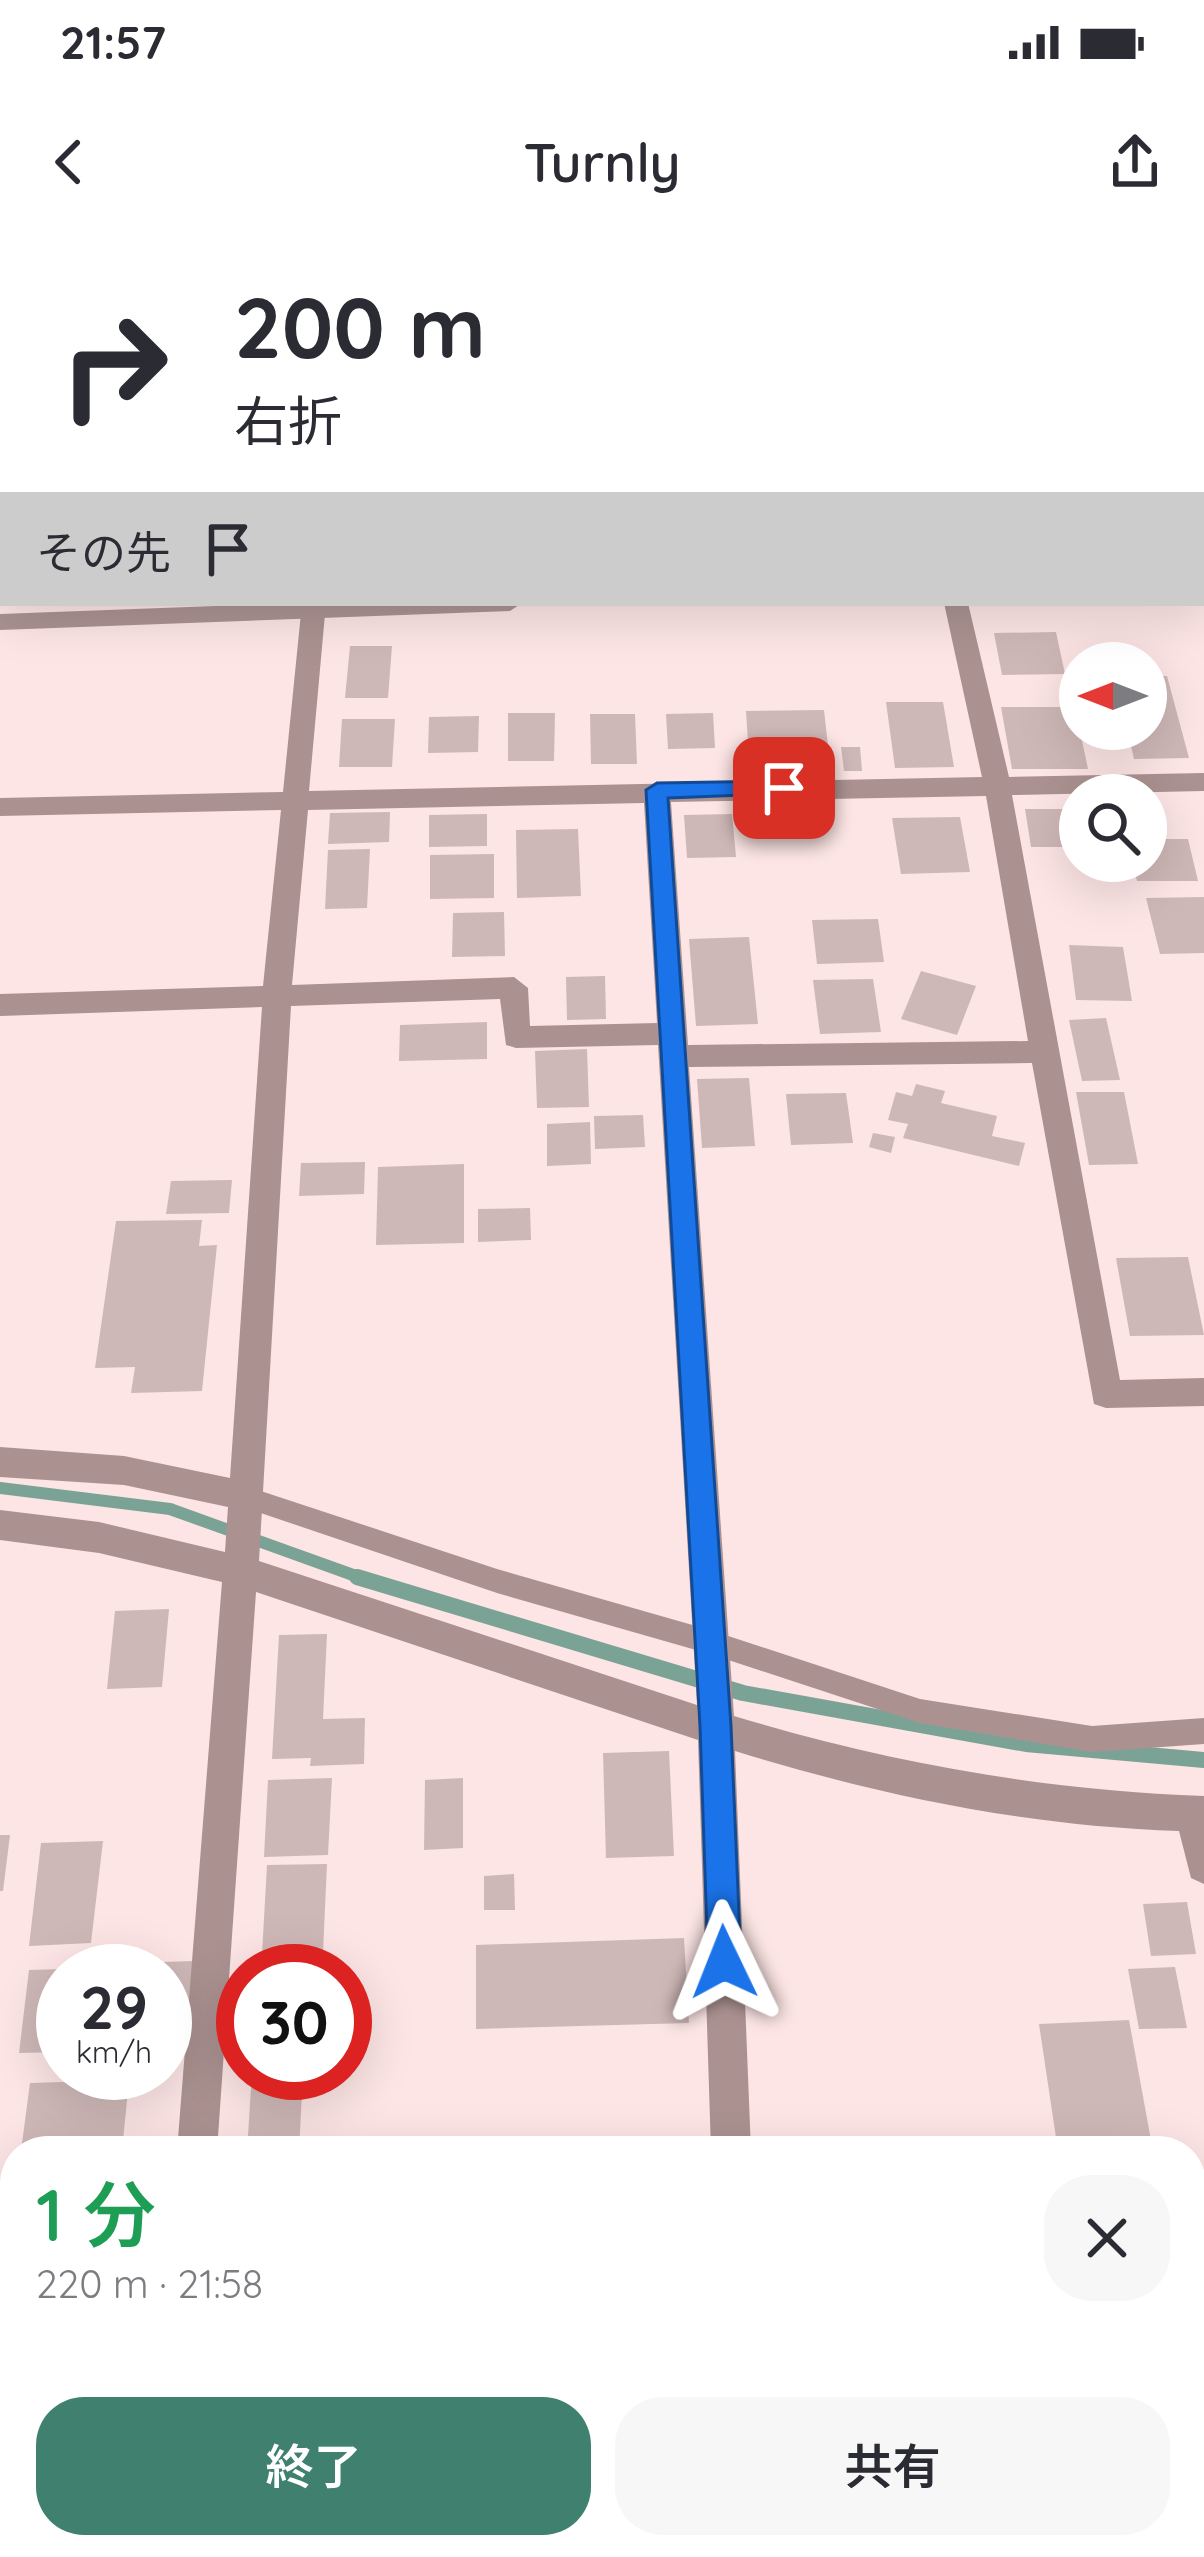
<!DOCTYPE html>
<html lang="ja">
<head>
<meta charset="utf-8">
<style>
	:root { --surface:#fff; --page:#f7f7f7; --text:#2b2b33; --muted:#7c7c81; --accent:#3f806f }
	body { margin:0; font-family:Quicksand,"Noto Sans JP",sans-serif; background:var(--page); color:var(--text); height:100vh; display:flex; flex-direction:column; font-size:45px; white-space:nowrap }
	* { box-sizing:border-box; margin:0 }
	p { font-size:39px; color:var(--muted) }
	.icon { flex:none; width:66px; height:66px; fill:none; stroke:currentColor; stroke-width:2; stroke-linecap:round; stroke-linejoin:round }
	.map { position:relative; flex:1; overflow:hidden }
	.side { position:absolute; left:0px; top:1896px; width:1206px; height:423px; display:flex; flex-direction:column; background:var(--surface); border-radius:48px 48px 0 0; box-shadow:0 12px 48px #0002 }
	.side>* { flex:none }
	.guide { position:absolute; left:0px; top:0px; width:1206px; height:366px; box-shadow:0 12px 48px #0002; background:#fff; color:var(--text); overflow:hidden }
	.needle { width:78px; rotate:270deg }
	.controls { position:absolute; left:1059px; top:402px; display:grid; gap:24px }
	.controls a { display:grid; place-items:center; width:108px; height:108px; border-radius:50%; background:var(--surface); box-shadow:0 12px 48px #0002; font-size:60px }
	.speed { position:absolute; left:36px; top:1704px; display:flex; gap:24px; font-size:60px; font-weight:700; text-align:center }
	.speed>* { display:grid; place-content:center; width:156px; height:156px; border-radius:50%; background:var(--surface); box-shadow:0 12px 48px #0002; line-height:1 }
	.speed small { font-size:30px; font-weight:400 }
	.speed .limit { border:18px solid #d22; background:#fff; color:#111 }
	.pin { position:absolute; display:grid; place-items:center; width:102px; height:102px; color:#fff; margin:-51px; border-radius:24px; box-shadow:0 6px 18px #0006 }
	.me { position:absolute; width:132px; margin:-66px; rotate:358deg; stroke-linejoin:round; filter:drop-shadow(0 0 9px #0008) }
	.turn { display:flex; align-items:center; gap:42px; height:252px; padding:0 36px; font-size:54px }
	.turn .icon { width:156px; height:156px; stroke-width:2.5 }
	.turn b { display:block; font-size:84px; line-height:102px }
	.then { display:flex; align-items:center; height:114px; padding:0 36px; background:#0003; gap:24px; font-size:45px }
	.round { display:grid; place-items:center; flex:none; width:126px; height:126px; border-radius:48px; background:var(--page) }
	.summary { display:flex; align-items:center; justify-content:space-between; height:204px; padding:0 36px }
	h1 { font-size:72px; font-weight:600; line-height:90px; color:#1e9e55 }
	.button { display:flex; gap:24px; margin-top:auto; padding:24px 36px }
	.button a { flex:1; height:138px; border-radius:48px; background:var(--accent); color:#fff; font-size:48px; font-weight:600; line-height:138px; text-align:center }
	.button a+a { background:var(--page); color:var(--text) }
	.status { display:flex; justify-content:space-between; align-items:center; height:84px; padding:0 60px; background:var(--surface); direction:ltr }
	.status svg { height:33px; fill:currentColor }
	header { display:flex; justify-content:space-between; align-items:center; height:156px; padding:0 36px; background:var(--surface); font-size:54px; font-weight:600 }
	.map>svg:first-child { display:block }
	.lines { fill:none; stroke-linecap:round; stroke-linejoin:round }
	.stream-far1 { stroke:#7aa396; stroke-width:12 }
	.stream { stroke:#7aa396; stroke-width:16 }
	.building { fill:#ceb8b7 }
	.service { fill:#ab9291; fill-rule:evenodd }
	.minor { fill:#ab9291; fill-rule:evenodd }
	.tertiary { fill:#ab9291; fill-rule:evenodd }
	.route { fill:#1a73e8; stroke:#114b97; stroke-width:3 }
</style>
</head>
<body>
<div class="status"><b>21:57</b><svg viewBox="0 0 49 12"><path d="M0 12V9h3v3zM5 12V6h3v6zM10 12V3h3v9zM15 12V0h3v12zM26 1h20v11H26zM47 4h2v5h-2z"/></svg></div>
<header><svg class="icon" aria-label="back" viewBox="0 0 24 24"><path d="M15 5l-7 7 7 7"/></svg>Turnly<svg class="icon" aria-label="share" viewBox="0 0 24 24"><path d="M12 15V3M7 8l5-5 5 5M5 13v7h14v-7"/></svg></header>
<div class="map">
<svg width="1204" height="2317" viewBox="0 0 1204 2317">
	<rect width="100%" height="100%" fill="#fce5e4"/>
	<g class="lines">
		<!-- stream-far1 -->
		<polyline class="stream-far1" points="0,1248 170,1269 367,1340"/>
		<!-- stream -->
		<polyline class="stream" points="357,1337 743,1453 1026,1504 1204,1520"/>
	</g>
	<!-- building -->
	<g class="building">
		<polygon points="1056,392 1065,434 1002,435 994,393"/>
		<polygon points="350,406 392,406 388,458 345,458"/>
		<polygon points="1146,436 1167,436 1189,518 1134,519 1127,489 1146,489"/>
		<polygon points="886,462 943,462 954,527 895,528"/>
		<polygon points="1001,467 1075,467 1088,529 1012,529"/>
		<polygon points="824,470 831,532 750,533 746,471"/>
		<polygon points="508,473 555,473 554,521 508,521"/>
		<polygon points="713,473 715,508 668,509 666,474"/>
		<polygon points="590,474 635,474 637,524 591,524"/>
		<polygon points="479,476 478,512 428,513 429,477"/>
		<polygon points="342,479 395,479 392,527 339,527"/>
		<polygon points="841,507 860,507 862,531 844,531"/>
		<polygon points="1025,569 1068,569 1075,607 1031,607"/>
		<polygon points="390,572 389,602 328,604 330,573"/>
		<polygon points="487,574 487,606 429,607 429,575"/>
		<polygon points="732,574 736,617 687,618 684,575"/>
		<polygon points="960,577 970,632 901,634 892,578"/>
		<polygon points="578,589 581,656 517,658 516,590"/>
		<polygon points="1146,599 1188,599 1198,641 1137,641 1132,621 1146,621"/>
		<polygon points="370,609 367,668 325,669 328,610"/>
		<polygon points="494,614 494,658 430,659 430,615"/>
		<polygon points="1204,657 1204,713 1160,714 1146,658"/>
		<polygon points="504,672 505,716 452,717 453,673"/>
		<polygon points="878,679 884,722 817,724 812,680"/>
		<polygon points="749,697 758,784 696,786 689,699"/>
		<polygon points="1069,705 1123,707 1132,761 1076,760"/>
		<polygon points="921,731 976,746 957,795 901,779"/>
		<polygon points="605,736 606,779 567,780 566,737"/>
		<polygon points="873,739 881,792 820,794 813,740"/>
		<polygon points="1106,778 1120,840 1082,841 1069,780"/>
		<polygon points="487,782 487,819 399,821 400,785"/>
		<polygon points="587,809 589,867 537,868 535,811"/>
		<polygon points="749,838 755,906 702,908 697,839"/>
		<polygon points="916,844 945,851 941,863 997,876 992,896 1025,903 1019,926 903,898 908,884 888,880 896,852 912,856"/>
		<polygon points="1076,852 1124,852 1138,924 1089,925"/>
		<polygon points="846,853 853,903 791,905 786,854"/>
		<polygon points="643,875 645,907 595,909 594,876"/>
		<polygon points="590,882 591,924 547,926 547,884"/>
		<polygon points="873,893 895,897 891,913 869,907"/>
		<polygon points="365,922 364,954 299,956 301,923"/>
		<polygon points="464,924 464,1003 376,1005 378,927"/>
		<polygon points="232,940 229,973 166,974 171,941"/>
		<polygon points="530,968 531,1000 478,1002 478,969"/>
		<polygon points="202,980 199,1006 217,1005 202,1151 131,1153 135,1127 95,1128 116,981"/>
		<polygon points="1188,1017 1204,1095 1130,1096 1116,1018"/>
		<polygon points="169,1369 162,1447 107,1449 115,1371"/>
		<polygon points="327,1394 323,1479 365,1478 364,1524 310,1526 311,1518 272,1519 279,1395"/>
		<polygon points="669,1511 674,1616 606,1618 603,1513"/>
		<polygon points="332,1538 328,1615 264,1617 268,1540"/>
		<polygon points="463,1538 463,1608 424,1610 425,1540"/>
		<polygon points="0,1595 10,1595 3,1651 0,1651"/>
		<polygon points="103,1601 91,1703 29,1706 41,1603"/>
		<polygon points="327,1624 323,1712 262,1714 267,1625"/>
		<polygon points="514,1634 515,1670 484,1670 484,1636"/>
		<polygon points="1187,1662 1196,1714 1151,1716 1143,1664"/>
		<polygon points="684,1698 689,1783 476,1789 476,1705"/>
		<polygon points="193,1721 186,1803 165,1804 165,1731 132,1731 133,1723"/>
		<polygon points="1175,1727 1187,1788 1139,1789 1128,1729"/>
		<polygon points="63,1729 63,1812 19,1813 29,1730"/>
		<polygon points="1129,1780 1153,1911 1058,1911 1039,1784"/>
		<polygon points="252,1833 303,1833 299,1911 247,1911"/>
		<polygon points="129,1840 122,1911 21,1911 30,1843"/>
		<polygon points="258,2304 324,2304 323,2317 257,2317"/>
		<rect x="385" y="2304" width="67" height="13"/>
		<polygon points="881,2304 957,2304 958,2317 883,2317"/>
		<polygon points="1011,2304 1049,2304 1055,2317 984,2317"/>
		<polygon points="1084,2304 1148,2304 1151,2317 1088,2317"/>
	</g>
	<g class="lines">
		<!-- service -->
		<polygon class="service" points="246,1246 497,1329 710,1390 920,1459 1092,1486 1204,1478 1204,1504 1092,1512 920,1483 710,1414 497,1353 246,1268 237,1265 234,1257 237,1249"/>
		<!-- minor -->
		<g class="minor">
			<rect x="326" y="0" width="20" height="3"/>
			<rect x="739" y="0" width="20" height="3"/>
			<rect x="1203" y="46" width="1" height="12"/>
			<rect x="1203" y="174" width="1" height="14"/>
			<rect x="0" y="196" width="3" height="14"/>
			<path d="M302,363H326L309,551L982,537L944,363H968L1009,537L1204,533V551L1012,555L1120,1140L1204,1138V1166L1106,1168L1094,1164L1032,823L689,827L734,1476C889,1523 1042,1550 1204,1556V1644L1191,1638L1179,1591C1026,1586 881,1556 735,1511L751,1911H711L698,1500L256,1352L217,1911H177L222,1342L99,1313L0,1300V1270L99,1282L225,1312L228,1267L124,1245L0,1237V1207L124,1216L230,1238L262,767L0,776V754L263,746L281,570L0,576V558L283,552ZM986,556L1028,801L688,805L671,562ZM644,563L657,783L530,786L528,748L514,737L292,745L308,570ZM500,759L506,805L516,808L658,805L697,1465L259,1321L291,766Z"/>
			<rect x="1191" y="2163" width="13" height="44"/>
			<polygon points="15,2208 15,2252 0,2253 0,2209"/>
			<polygon points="728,2304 774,2304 775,2317 729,2317"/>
		</g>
		<!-- tertiary -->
		<g class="tertiary">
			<rect x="1203" y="340" width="1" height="16"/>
			<polygon points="297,363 522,363 510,371 0,390 0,374"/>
		</g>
	</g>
	<!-- route -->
	<polygon class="route" points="784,541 792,543 792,553 668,558 731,1486 741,1722 736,1733 724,1738 713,1733 708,1722 700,1486 646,550 657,543"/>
</svg>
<div class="controls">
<a><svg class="needle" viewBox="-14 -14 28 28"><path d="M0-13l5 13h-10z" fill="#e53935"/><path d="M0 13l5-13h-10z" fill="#7c7c81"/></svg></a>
<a><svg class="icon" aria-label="search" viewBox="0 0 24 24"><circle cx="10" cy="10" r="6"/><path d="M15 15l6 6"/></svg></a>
</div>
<div class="speed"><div>29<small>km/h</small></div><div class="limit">30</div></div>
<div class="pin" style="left:784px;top:548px;background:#d93025"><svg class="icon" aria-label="arrive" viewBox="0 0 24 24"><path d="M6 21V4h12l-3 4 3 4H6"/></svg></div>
<svg class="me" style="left:724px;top:1722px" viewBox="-20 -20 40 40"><path d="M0-17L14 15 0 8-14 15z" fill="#1a73e8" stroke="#fff" stroke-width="4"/></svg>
<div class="guide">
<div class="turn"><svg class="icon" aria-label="right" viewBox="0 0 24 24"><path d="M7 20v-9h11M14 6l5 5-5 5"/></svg><div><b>200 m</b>右折</div></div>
<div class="then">その先<svg class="icon" aria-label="arrive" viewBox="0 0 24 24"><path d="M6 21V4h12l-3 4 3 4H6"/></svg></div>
</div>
<section class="side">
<div class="summary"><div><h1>1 分</h1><p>220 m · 21:58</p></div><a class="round"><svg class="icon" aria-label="close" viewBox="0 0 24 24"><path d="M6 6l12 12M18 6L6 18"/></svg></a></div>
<div class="button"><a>終了</a><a>共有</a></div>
</section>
</div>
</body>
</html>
